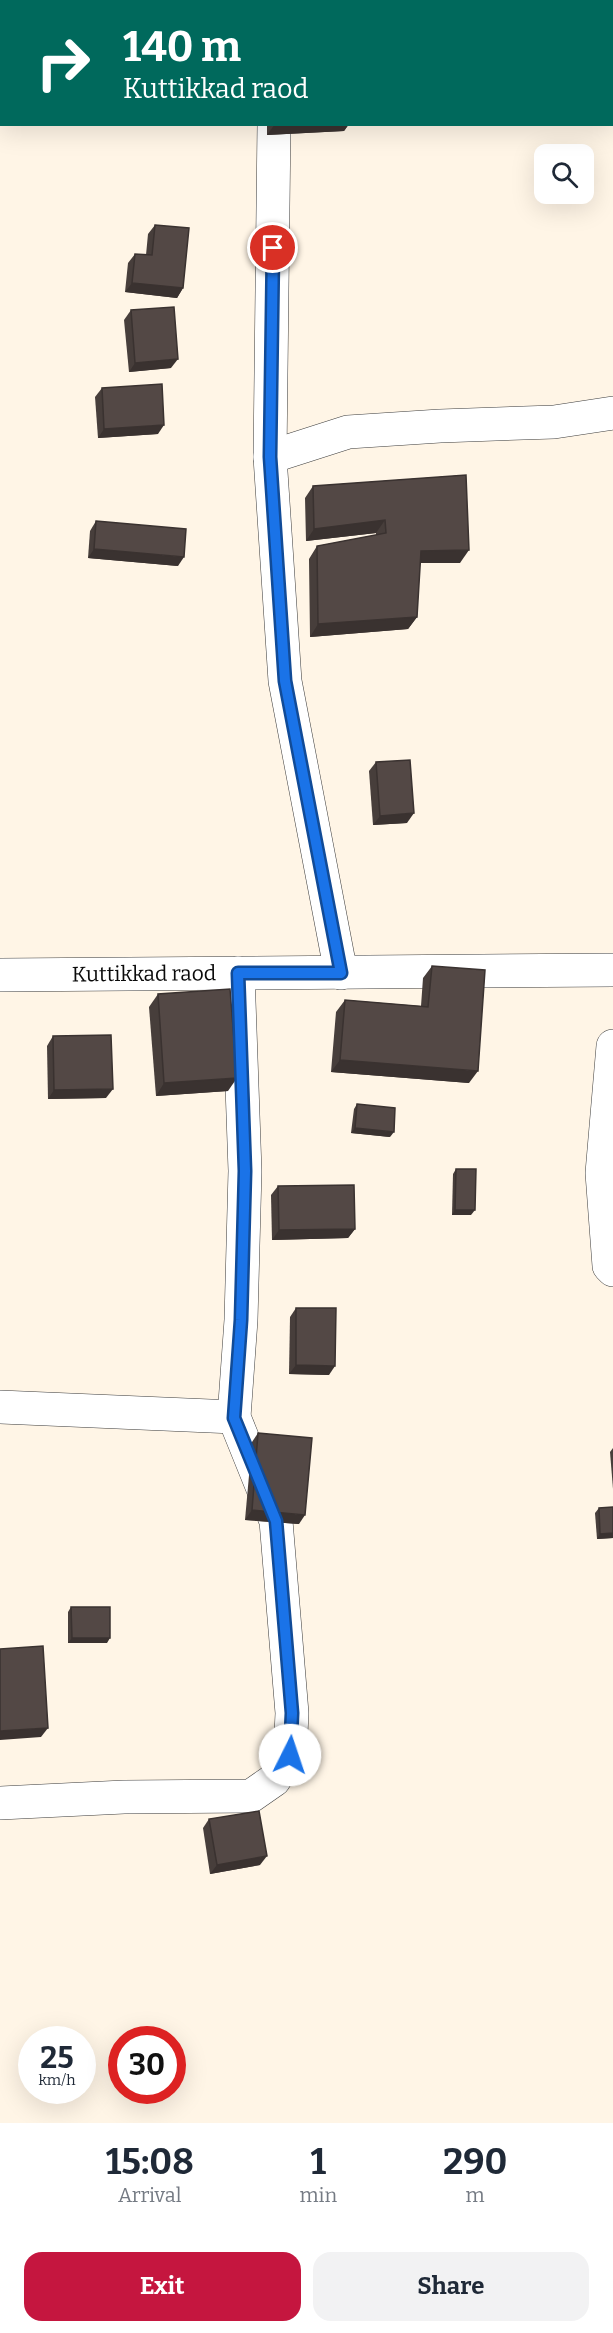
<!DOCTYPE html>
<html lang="en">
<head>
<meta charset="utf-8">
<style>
	:root { --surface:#fff; --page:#f2f2f3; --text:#1f2937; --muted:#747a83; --accent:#c5163f }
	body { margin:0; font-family:Bitter,serif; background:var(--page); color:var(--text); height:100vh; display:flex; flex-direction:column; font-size:22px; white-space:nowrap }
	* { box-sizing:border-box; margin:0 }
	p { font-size:20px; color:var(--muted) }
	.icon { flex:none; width:33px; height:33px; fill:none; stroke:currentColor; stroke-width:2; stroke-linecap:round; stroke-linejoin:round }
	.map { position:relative; height:2123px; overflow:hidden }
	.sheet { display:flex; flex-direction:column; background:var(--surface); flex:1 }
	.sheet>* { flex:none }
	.guide { position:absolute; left:0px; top:0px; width:614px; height:126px; box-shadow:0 6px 24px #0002; background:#00695c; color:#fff; overflow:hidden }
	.fabs { position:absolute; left:534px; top:144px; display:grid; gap:12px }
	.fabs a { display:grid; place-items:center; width:60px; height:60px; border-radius:12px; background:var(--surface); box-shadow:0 6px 24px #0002; font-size:30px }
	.speed { position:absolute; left:18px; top:2026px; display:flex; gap:12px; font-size:30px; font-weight:700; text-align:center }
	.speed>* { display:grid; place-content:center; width:78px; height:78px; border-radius:50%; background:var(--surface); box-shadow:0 6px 24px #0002; line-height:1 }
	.speed small { font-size:15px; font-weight:400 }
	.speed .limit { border:9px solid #d22; background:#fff; color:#111 }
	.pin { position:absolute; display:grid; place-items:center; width:51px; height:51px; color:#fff; margin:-26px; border:3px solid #fff; border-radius:50%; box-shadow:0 2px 6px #0007 }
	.me { position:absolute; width:66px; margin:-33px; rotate:4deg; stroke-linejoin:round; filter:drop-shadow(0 0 4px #0008) }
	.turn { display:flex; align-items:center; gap:21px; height:126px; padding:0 24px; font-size:27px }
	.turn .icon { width:78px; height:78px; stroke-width:2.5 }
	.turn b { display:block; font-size:42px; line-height:51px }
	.eta { display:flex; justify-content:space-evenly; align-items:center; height:102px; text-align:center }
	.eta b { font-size:36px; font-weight:700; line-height:42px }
	.cta { display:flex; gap:12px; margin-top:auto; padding:12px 24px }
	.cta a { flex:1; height:69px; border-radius:18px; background:var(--accent); color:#fff; font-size:24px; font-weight:700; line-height:69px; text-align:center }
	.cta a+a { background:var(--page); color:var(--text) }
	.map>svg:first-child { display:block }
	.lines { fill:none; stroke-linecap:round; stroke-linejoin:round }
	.minor-casing { stroke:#3d3d3d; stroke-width:34 }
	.minor { stroke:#fff; stroke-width:33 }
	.wall { fill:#473e3b }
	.shaded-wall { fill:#3a3230 }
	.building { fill:#534845; stroke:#3a3230; stroke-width:1.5 }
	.route-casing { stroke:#114b97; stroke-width:15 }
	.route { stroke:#1a73e8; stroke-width:10 }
	.labels { text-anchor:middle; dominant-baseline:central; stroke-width:6; stroke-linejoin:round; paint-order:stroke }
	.street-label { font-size:21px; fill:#0a0a0a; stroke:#fff }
</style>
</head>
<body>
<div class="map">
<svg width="613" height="2123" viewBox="0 0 613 2123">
	<rect width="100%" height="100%" fill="#fff5e6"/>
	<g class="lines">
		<defs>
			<g id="minor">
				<polyline points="256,0 256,2"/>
				<polyline points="0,88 2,88"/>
				<polyline points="274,124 270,457 285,681 341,973"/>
				<polyline points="270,457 348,432 440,426 554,422 613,413"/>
				<path id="s1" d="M0,975L613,970"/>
				<polyline points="613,1046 602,1173 609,1266 613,1270"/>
				<polyline points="0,1407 234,1417"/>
				<polyline points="0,1803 124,1797 251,1796 274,1780 290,1755 292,1713 276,1521 234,1417 241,1320 245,1171 238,973"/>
			</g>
		</defs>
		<!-- minor casing -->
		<use href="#minor" class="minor-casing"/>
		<!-- minor -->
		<use href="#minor" class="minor"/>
	</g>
	<!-- wall -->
	<g class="wall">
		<polygon points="267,124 349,124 344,131 267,135"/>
		<polygon points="155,225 183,288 177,298 125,292 128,263 135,254 146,255 148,234"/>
		<polygon points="131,310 171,368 129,372 124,320"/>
		<polygon points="102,388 158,434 98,438 95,397"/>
		<polygon points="466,475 460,563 420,563 417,617 408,629 310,637 309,559 317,546 376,535 376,533 306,541 305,498 313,486"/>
		<polygon points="96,521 178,566 88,558 90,531"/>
		<polygon points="376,762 407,823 373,825 369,771"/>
		<polygon points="432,966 469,1083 331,1072 336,1012 345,1000 421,1006 423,978"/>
		<polygon points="158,994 228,1091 156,1096 149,1007"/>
		<polygon points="53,1036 106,1098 48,1099 47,1046"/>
		<polygon points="357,1104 390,1137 351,1133 354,1109"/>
		<polygon points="456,1169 471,1215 452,1215 453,1174"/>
		<polygon points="278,1186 355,1229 348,1238 272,1240 271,1195"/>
		<polygon points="296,1308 329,1375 289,1374 290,1317"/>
		<polygon points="258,1433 299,1524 245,1520 252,1442"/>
		<polygon points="613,1448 613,1489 610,1452"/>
		<polygon points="613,1507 613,1538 597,1539 595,1513 599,1508"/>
		<polygon points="71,1607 107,1643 68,1643 68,1612"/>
		<polygon points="209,1819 260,1865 210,1874 203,1828"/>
	</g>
	<!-- shaded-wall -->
	<g class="shaded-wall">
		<polygon points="275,124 349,124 344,131 267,135"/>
		<polygon points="132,283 183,288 177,298 125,292"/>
		<polygon points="178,359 171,368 129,372 135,363"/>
		<polygon points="164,425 158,434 98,438 104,429"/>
		<polygon points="385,520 376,533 306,541 314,529"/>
		<polygon points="94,549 184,557 178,566 88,558"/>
		<polygon points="469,550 460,563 412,563 421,551"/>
		<polygon points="417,617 408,629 310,637 318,624"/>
		<polygon points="414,813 407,823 373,825 380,816"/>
		<polygon points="340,1060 478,1071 469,1083 331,1072"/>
		<polygon points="237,1078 228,1091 156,1096 164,1083"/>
		<polygon points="113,1089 106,1098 48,1099 54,1090"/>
		<polygon points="355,1128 394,1132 390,1137 351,1133"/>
		<polygon points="455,1210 475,1210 471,1215 452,1215"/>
		<polygon points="355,1229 348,1238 272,1240 279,1230"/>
		<polygon points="296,1365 335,1366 329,1375 289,1374"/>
		<polygon points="252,1510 305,1515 299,1524 245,1520"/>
		<polygon points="613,1533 613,1538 597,1539 600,1534"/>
		<polygon points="72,1638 110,1638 107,1643 68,1643"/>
		<polygon points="48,1728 41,1737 0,1740 0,1731"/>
		<polygon points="267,1856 260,1865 210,1874 217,1865"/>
	</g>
	<!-- building -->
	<g class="building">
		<rect x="406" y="0" width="73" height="2"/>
		<polygon points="155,225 189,228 183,288 132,283 135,254 152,255"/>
		<polygon points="174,307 178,359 135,363 131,310"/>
		<polygon points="162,384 164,425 104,429 102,388"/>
		<polygon points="466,475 469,550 421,551 417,617 318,624 317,546 386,533 385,520 314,529 313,486"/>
		<polygon points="96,521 186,529 184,557 94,549"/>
		<polygon points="410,760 414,813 380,816 376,762"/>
		<polygon points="432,966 485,970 478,1071 340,1060 345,1000 428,1007"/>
		<polygon points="230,989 237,1078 164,1083 158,994"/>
		<polygon points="111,1035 113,1089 54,1090 53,1036"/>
		<polygon points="357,1104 395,1108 394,1132 355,1128"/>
		<polygon points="456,1169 476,1169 475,1210 455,1210"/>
		<polygon points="354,1185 355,1229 279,1230 278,1186"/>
		<polygon points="296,1308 336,1308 335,1366 296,1365"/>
		<polygon points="258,1433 312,1438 305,1515 252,1510"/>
		<polygon points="613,1507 613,1533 600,1534 599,1508"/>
		<polygon points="71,1607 110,1607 110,1638 72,1638"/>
		<polygon points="43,1646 48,1728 0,1731 0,1649"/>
		<polygon points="259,1811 267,1856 217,1865 209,1819"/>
	</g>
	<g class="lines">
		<defs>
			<polyline id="route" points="273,248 270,457 285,681 341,973 238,973 245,1171 241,1320 234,1418 276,1521 292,1713 290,1755"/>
		</defs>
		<!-- route casing -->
		<use href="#route" class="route-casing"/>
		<!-- route -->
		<use href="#route" class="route"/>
	</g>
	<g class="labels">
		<!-- street labels -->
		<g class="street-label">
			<text stroke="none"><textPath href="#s1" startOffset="144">Kuttikkad raod</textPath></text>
		</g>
	</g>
</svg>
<div class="fabs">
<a><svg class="icon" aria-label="search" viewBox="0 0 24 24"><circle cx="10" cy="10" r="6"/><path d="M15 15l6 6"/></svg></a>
</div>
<div class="speed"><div>25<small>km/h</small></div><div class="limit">30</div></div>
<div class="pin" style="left:273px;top:248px;background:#d93025"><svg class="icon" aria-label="arrive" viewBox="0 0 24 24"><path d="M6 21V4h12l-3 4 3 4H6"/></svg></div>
<svg class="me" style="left:290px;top:1755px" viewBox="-20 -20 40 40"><circle r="19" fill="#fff"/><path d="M0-13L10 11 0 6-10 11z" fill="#1a73e8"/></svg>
<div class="guide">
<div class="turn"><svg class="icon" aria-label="right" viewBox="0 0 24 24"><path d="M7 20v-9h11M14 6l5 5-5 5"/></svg><div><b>140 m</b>Kuttikkad raod</div></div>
</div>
</div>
<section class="sheet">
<div class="eta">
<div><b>15:08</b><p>Arrival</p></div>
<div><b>1</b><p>min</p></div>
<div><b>290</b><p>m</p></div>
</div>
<div class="cta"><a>Exit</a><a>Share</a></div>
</section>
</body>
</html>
